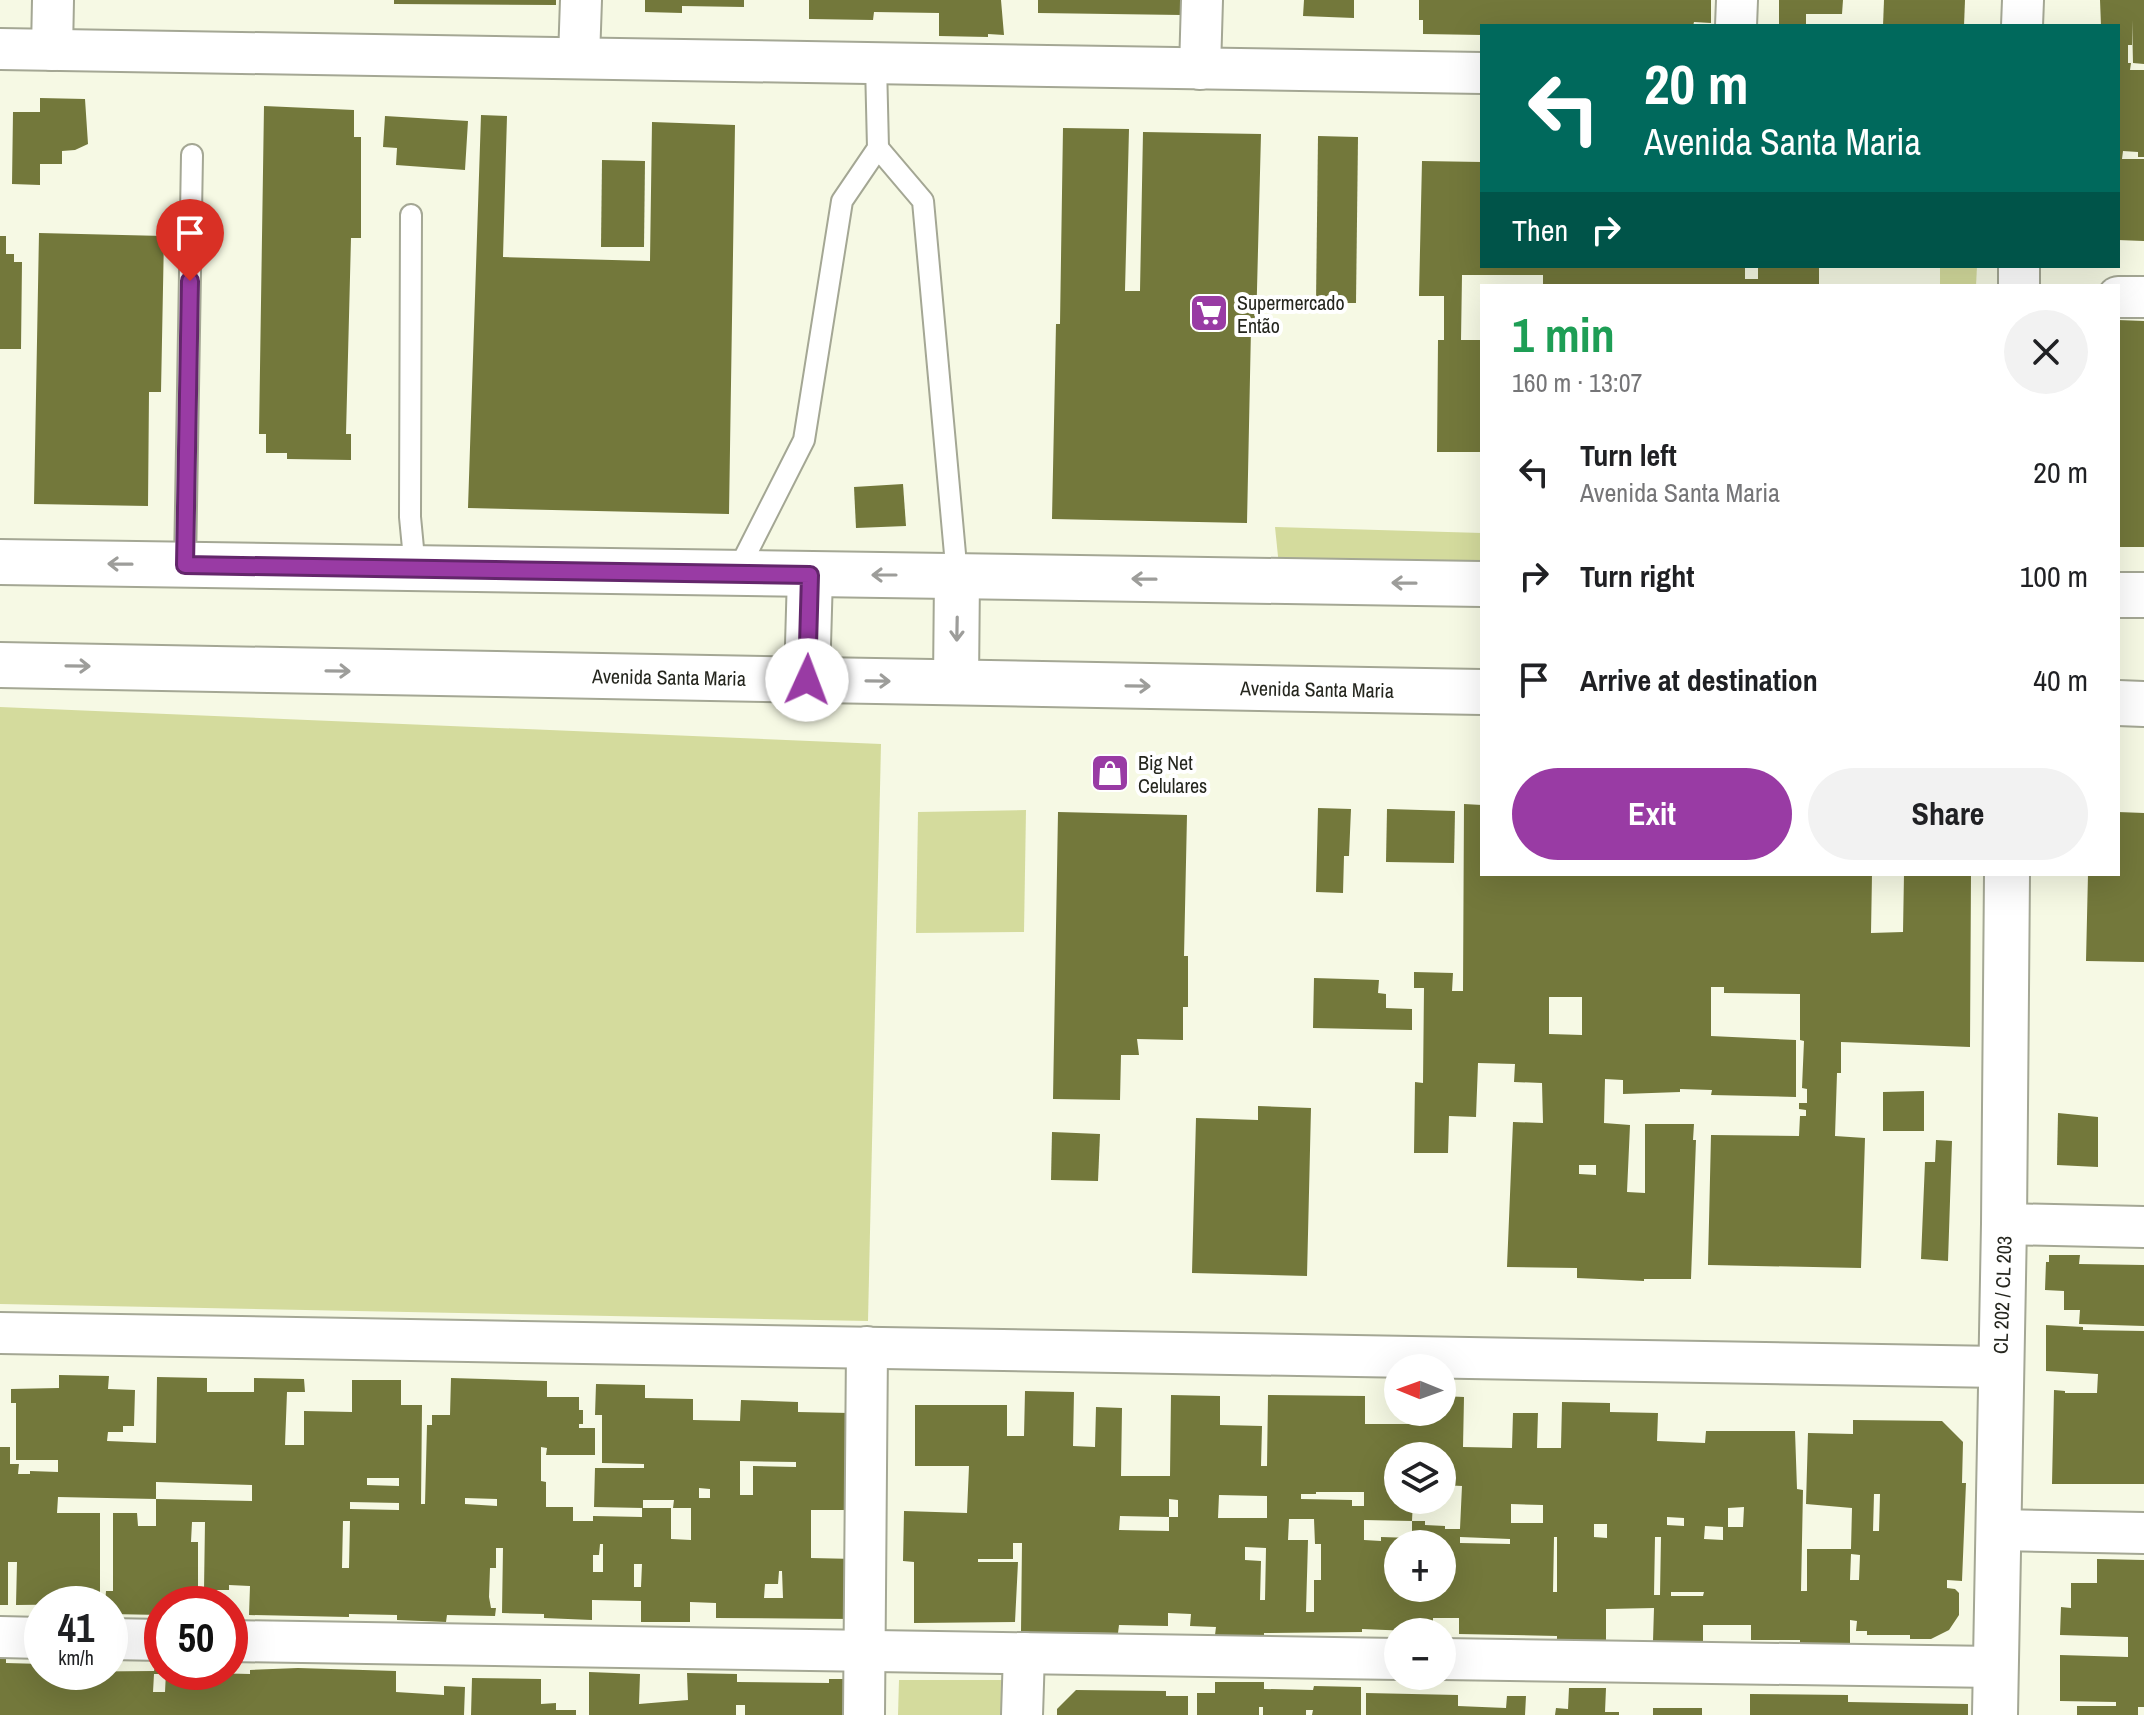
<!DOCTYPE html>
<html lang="en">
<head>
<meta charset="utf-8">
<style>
	:root { --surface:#fff; --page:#f2f2f2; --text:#202124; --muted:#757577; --accent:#993ba4 }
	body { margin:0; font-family:"Archivo Narrow",sans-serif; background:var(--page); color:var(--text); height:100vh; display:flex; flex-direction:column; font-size:30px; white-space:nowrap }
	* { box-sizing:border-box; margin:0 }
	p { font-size:26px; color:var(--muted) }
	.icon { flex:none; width:44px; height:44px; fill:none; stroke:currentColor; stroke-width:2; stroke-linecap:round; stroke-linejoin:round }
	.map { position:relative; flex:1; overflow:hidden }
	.panel { position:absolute; left:1480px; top:284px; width:640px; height:592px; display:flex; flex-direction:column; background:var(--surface); border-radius:0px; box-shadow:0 8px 32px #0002 }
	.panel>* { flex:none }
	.top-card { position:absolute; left:1480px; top:24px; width:640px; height:244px; border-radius:0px; box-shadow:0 8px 32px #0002; background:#00695c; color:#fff; overflow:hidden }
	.needle { width:52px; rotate:271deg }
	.buttons { position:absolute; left:1384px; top:1354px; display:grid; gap:16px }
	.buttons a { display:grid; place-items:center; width:72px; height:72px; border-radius:50%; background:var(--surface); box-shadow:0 8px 32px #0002; font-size:40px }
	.speed { position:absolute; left:24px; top:1586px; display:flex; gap:16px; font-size:40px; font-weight:700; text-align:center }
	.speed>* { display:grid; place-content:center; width:104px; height:104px; border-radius:50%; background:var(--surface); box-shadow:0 8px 32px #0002; line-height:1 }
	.speed small { font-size:20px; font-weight:400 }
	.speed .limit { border:12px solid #d22; background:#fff; color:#111 }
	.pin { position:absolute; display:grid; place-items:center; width:68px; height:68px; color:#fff; margin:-82px -34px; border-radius:50% 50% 50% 0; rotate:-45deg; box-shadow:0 0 8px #0007 }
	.pin .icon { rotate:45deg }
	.me { position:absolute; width:88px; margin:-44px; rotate:2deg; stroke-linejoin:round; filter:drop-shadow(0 0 6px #0008) }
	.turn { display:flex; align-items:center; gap:28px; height:168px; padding:0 32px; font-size:36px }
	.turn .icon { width:104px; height:104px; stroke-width:2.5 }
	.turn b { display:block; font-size:56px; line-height:68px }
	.then { display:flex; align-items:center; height:76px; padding:0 32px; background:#0003; gap:16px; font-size:30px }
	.round { display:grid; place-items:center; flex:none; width:84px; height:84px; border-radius:42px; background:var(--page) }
	.head { display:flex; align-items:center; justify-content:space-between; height:136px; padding:0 32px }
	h1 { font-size:48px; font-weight:700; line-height:60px; color:#1e9e55 }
	.action { display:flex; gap:16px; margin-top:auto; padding:16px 32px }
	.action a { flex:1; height:92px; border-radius:48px; background:var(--accent); color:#fff; font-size:32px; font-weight:700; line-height:92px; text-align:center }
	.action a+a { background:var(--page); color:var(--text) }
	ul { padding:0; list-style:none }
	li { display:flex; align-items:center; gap:24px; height:104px; padding:0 32px }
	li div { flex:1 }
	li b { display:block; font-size:30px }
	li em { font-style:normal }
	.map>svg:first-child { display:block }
	.green { fill:#d4db9d }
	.building { fill:#73783b; fill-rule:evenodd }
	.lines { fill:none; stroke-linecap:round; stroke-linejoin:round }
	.service-casing { stroke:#a4a794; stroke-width:24 }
	.minor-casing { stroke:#a4a794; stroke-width:44 }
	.tertiary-casing { stroke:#a4a794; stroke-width:48 }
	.secondary-casing { stroke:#a4a794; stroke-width:48 }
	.service { stroke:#fff; stroke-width:20 }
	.minor { stroke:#fff; stroke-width:40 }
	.tertiary { stroke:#fff; stroke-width:44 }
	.secondary { stroke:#fff; stroke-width:44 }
	.oneway { stroke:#9d9d9a }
	.route-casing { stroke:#63266b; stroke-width:20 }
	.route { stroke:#993ba4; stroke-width:14 }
	.labels { text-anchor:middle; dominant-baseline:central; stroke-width:8; stroke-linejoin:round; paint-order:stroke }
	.poi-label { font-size:20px; fill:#25261e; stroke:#fff; text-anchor:start }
	.street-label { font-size:20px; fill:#25261e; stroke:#fff }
</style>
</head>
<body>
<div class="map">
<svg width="2144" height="1715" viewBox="0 0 2144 1715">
	<rect width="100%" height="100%" fill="#f6f9e4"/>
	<!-- green -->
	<g class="green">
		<polygon points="1940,266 1977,266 1976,286 1940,286"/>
		<polygon points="1275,527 1482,533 1482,571 1279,566"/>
		<polygon points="0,707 881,744 868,1321 0,1304"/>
		<polygon points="1026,810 1024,932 916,933 918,812"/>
		<polygon points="899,1680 1003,1680 1003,1715 898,1715"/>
	</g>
	<!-- building -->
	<g class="building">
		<polygon points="394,0 556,0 556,5 394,4"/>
		<polygon points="645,0 744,0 744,7 682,6 682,13 645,12"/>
		<polygon points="809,0 1001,0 1004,35 988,34 988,37 939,36 939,13 874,12 873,20 809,19"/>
		<polygon points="1038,0 1182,0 1182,15 1038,13"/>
		<polygon points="1304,0 1354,0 1354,18 1303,16"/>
		<polygon points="1419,0 1711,0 1711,23 1694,22 1693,26 1482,26 1482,35 1423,34 1423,20 1419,20"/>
		<polygon points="1779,0 1843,0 1842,14 1806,14 1806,26 1779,25"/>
		<polygon points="1884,0 1965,0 1964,26 1883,26"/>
		<polygon points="2100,0 2144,0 2144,64 2133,63 2132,20 2132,45 2128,45 2128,63 2131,63 2130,70 2144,70 2144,157 2138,157 2138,152 2123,151 2122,159 2144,159 2144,241 2118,240 2118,26 2101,26"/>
		<polygon points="40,98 85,99 88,144 75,150 62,151 62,164 40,164 40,185 12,184 13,112 40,112"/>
		<polygon points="264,106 354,110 354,137 361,137 361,238 351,238 346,434 351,434 351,460 287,459 287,453 266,453 266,434 259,434"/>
		<polygon points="481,115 507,116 503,257 650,261 652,122 735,125 729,514 468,508"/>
		<polygon points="385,116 468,121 465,170 396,165 397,148 383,147"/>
		<polygon points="1063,128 1129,129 1125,291 1140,291 1143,132 1261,134 1256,328 1251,328 1247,523 1052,519 1056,324 1060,324"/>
		<polygon points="1318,136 1358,137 1356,303 1316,303"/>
		<polygon points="602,160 645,161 644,247 601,247"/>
		<polygon points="1422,161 1482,162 1482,266 1745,266 1745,279 1758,279 1758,266 1819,266 1819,286 1543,286 1543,275 1462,275 1461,340 1482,340 1482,452 1437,452 1438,340 1444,340 1444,296 1419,296"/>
		<polygon points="39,233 164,236 161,392 149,392 148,506 34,504"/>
		<polygon points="0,236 6,236 6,254 14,254 14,262 22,262 21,349 0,349"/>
		<polygon points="2118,320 2144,321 2144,547 2118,547"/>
		<polygon points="903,484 906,526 856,528 854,487"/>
		<path d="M1464,804L1482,805V874H1872L1871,933L1903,932L1904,874H1971L1970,1047L1841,1042V1073H1837L1835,1136L1865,1138L1861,1268L1708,1265L1711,1135L1799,1136L1800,1116H1806V1110L1799,1109V1103H1807V1089L1802,1088L1804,1041L1800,1040V994L1724,993V987H1711V1036L1796,1040V1097L1711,1095L1712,1090L1680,1089V1092L1623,1094V1080L1605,1079L1604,1123L1630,1125L1627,1192L1645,1193V1124H1694L1693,1140H1696L1691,1279H1644V1281L1577,1278V1268L1507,1267L1513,1122L1543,1123L1542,1083L1514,1082L1515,1064L1478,1063L1476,1117L1449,1116L1448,1153H1414L1415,1082L1423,1083L1424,988H1414V972L1453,973L1452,991H1463ZM1549,997H1582V1035L1549,1034ZM1579,1165H1596V1175L1579,1174Z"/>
		<polygon points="1318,808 1351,809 1349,856 1344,856 1343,893 1316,892"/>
		<polygon points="1387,809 1455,811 1454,863 1386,862"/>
		<polygon points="1058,812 1187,815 1184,956 1188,956 1188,1007 1183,1007 1183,1040 1137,1039 1139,1055 1121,1055 1120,1100 1053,1099"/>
		<polygon points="2118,812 2144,813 2144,962 2086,961 2088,874 2118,874"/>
		<polygon points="1314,978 1379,980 1378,993 1386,994 1386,1008 1412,1009 1412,1030 1313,1028"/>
		<polygon points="1924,1091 1924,1131 1883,1131 1883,1092"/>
		<polygon points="1258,1106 1311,1108 1307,1276 1192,1273 1196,1118 1258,1120"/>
		<polygon points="2058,1113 2098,1117 2098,1167 2057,1165"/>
		<polygon points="1052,1132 1100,1134 1098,1181 1051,1180"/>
		<polygon points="1936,1140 1952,1141 1948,1261 1921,1259 1925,1162 1935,1162"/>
		<polygon points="2049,1255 2080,1255 2079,1264 2144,1265 2144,1326 2079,1324 2080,1310 2064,1310 2064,1291 2045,1290 2046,1262 2049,1262"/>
		<polygon points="2046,1325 2083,1327 2083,1330 2144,1331 2144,1484 2052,1484 2054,1390 2065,1391 2065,1393 2097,1393 2098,1374 2046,1371"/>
		<path d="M59,1375L109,1376L108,1389L135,1390L134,1426H123V1432H108L107,1441L156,1443L157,1377L207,1378V1392H254V1378L304,1379L305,1392H287L285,1445H304V1411L352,1412V1380H401V1405H422L421,1504H425L427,1425H432V1415H450L451,1378L547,1381V1397H579V1410H583V1424H579V1428H595V1455H546L547,1448L541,1447V1481L546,1482V1507H573V1521H593V1516L642,1517V1508H671V1539L691,1540V1508H673L674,1500H643V1508L594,1507L595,1468H644V1464L602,1463V1415H595L596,1384L645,1385V1398L693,1399V1420L740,1421L741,1400L798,1402V1412L850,1413L849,1510H811V1558L855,1559L854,1619L716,1618V1603L690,1602V1622H641V1601L592,1600V1620L544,1618V1614L502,1613L503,1548H496V1568H490L489,1597L491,1608H496L495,1616L447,1615L446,1622L397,1620V1615L349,1614V1617L249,1615L250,1586L229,1585V1590H204L205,1522H192L191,1542H198V1592H204V1604H162V1615L110,1614V1604H105L106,1591H113V1513H137L138,1526H156V1499L58,1497L57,1513H100V1604L16,1605L17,1562H8V1605H0V1447H10V1464H19L18,1474H30V1471L58,1472V1460H16V1403H11V1389L59,1388ZM740,1461L796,1462V1467L753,1466V1495H740ZM367,1478H399V1486L367,1485ZM156,1482L252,1485V1501L156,1499ZM699,1488L710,1489V1498H699ZM465,1498L497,1499V1506L465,1504ZM350,1502L399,1503V1510L350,1509ZM343,1521H350L349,1568H342ZM600,1544H603V1572H593V1555H599ZM634,1564H642L641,1587H634ZM779,1571H782L783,1598H764L765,1584H778Z"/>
		<path d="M1025,1391L1074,1392L1073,1446L1095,1447L1096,1407L1122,1408L1121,1476H1170L1171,1395L1220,1396V1425L1262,1426L1261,1466H1267L1268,1395L1365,1396V1424H1413V1412H1442V1396L1464,1397L1463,1447L1512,1448L1513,1413H1538L1537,1448H1561L1562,1402L1610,1403V1412L1658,1413L1657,1441L1705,1443L1706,1431H1795L1797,1489L1803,1490L1801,1591H1807V1549H1851L1852,1508L1806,1504L1808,1433L1853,1434V1420L1942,1421L1963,1442L1962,1483H1966L1962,1581L1947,1580V1588L1955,1589L1959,1593V1615L1949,1630L1931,1639H1910V1635H1867V1631H1856L1857,1621L1850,1620V1645H1800V1640H1751V1625H1703V1641H1653L1654,1608L1606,1609V1642L1557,1641V1636L1459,1634V1618H1433V1632L1362,1629V1632L1264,1633V1636L1215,1635L1216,1627L1190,1626L1191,1614L1168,1613V1626L1119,1625L1118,1633L1021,1632L1022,1543H1013V1559H978V1562H1018L1015,1622L914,1623V1562L903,1561L904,1511L967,1513L969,1466H915V1405H1007V1436H1024ZM1398,1456H1442V1485L1462,1486L1460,1529H1445V1526L1425,1525V1521H1412V1538L1381,1537V1541L1364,1540V1520L1412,1521L1413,1500H1398ZM1316,1492H1364V1506H1352V1500L1301,1499V1494H1316ZM1874,1494H1880L1879,1531H1873ZM1219,1495L1267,1496V1518H1218ZM1169,1499L1178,1500V1517H1169V1531L1119,1530L1120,1516L1169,1517ZM1511,1504L1543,1505V1523H1511ZM1744,1507L1743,1527H1728V1508ZM1667,1517L1684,1518V1526L1667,1525ZM1289,1519H1314L1315,1544H1321V1580H1314V1612H1306L1308,1540H1288ZM1594,1524H1607V1538L1594,1537ZM1705,1526L1723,1527V1540L1704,1539ZM1460,1537L1510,1539V1544L1460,1543ZM1554,1537H1557V1592H1553ZM1655,1537H1661L1660,1595H1654ZM1398,1544H1442V1588H1398ZM1245,1547L1266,1548L1265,1600H1260L1261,1561L1245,1560ZM1851,1554L1860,1555L1859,1580H1850ZM1671,1592H1704L1703,1596H1671Z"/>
		<polygon points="2097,1559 2144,1560 2144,1707 2138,1707 2138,1715 2077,1715 2077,1706 2116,1706 2116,1702 2060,1701 2060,1655 2128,1657 2128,1637 2060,1635 2061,1607 2071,1608 2071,1583 2097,1583"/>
		<polygon points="0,1658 6,1658 6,1663 42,1664 42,1672 154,1671 155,1667 162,1667 162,1674 154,1674 153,1692 165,1692 166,1672 250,1674 250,1670 298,1668 396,1671 396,1692 444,1695 444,1686 465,1687 464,1715 0,1715"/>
		<polygon points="589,1672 640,1674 639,1704 688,1700 687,1673 737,1674 737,1682 829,1683 829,1679 852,1679 851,1715 745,1715 745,1705 736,1705 736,1715 589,1715"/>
		<polygon points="472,1678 541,1679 541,1704 556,1703 556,1710 576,1710 576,1715 471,1715"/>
		<polygon points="1215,1682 1264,1682 1264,1689 1313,1690 1314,1686 1361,1687 1361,1715 1312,1715 1313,1710 1306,1710 1306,1715 1263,1715 1263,1707 1259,1707 1259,1715 1197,1715 1197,1693 1215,1693"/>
		<polygon points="1569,1688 1606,1688 1605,1712 1619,1712 1619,1715 1555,1715 1556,1708 1568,1709"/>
		<polygon points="1076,1690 1166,1691 1166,1696 1188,1696 1188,1715 1057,1715 1057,1709"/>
		<polygon points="1366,1693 1458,1695 1458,1706 1506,1708 1507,1696 1526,1696 1525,1715 1366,1715"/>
		<polygon points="1750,1694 1848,1695 1848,1702 1968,1704 1968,1715 1750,1715"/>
		<rect x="1653" y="1708" width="49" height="7"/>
	</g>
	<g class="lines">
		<defs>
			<g id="service">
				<polyline points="878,148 923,201 957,576"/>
				<polyline points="411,215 410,517 415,569"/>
				<polyline points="185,565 192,155"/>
				<polyline points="736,574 804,440 842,201 878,148 876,64"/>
			</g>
			<g id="minor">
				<polyline points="1736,26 1737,0"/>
				<polyline points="2022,26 2023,0"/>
				<polyline points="0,49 1482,73"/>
				<polyline points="52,50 53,0"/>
				<polyline points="579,58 581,0"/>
				<polyline points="1200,69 1202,0"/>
				<polyline points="2019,286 2019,266"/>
				<polyline points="2118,297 2144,297"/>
				<polyline points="2004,1224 2144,1227"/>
				<polyline points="0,1333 2000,1367"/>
				<polyline points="1999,1530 2144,1533"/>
				<polyline points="0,1637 42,1638"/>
				<polyline points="110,1639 162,1640"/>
				<polyline points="230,1641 1398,1659"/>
				<polyline points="1442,1659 1995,1667"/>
				<polyline points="864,1715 867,1347"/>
				<polyline points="1022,1715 1024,1653"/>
			</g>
			<polyline id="tertiary" points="1995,1715 2004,1224 2007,874"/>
			<g id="secondary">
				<polyline points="0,562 1482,584"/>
				<polyline points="2118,595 2144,595"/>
				<polyline points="0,665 1482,692"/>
				<polyline points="807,680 810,575"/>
				<polyline points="956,682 957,576"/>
				<polyline points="2118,703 2144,704"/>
			</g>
		</defs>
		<!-- service casing -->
		<use href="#service" class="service-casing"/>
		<!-- minor casing -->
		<use href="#minor" class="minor-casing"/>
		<!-- tertiary casing -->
		<use href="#tertiary" class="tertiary-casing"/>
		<!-- secondary casing -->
		<use href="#secondary" class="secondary-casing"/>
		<!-- service -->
		<use href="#service" class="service"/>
		<!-- minor -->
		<use href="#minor" class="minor"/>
		<!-- tertiary -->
		<use href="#tertiary" class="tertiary"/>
		<!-- secondary -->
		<use href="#secondary" class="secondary"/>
	</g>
	<!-- one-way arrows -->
	<defs><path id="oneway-shaft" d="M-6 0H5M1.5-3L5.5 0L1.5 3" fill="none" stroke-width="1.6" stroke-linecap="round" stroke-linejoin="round" transform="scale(2)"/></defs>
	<g class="oneway">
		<use href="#oneway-shaft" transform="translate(120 564) rotate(-179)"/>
		<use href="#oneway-shaft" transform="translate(884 575) rotate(-180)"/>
		<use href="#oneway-shaft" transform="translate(1144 579) rotate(-179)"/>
		<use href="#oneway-shaft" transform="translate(1404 583) rotate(-179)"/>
		<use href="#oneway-shaft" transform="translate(957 629) rotate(91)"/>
		<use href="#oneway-shaft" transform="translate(78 666) rotate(1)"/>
		<use href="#oneway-shaft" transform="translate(338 671) rotate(1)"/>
		<use href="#oneway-shaft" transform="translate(878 681) rotate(1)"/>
		<use href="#oneway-shaft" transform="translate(1138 686) rotate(1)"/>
	</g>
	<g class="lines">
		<defs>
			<polyline id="route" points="190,281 185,565 810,575 807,680"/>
		</defs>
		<!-- route casing -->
		<use href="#route" class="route-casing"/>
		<!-- route -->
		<use href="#route" class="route"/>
	</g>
	<!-- icons -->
	<defs>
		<symbol id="supermarket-square" viewBox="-11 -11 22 22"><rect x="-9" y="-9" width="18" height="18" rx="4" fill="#993ba4" stroke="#fff"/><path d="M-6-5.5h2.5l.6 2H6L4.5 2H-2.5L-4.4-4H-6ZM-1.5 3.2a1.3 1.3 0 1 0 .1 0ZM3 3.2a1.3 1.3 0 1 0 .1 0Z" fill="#fff"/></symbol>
		<symbol id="shop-square" viewBox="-11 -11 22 22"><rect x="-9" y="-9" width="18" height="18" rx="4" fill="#993ba4" stroke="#fff"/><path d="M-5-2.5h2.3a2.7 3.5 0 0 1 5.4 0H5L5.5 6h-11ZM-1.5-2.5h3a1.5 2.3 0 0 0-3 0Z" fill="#fff"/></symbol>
	</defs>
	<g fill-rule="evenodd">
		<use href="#supermarket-square" x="1187" y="291" width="44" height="44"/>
		<use href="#shop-square" x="1088" y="751" width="44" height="44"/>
	</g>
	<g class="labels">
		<!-- poi labels -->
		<g class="poi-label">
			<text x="1237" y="302">Supermercado<tspan x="1237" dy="23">Então</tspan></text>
			<text x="1138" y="762">Big Net<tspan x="1138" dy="23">Celulares</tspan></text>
		</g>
		<!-- street labels -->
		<g class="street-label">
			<text transform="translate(669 677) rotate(1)">Avenida Santa Maria</text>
			<text transform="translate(1317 689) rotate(1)">Avenida Santa Maria</text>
			<text transform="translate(2002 1295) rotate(-88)">CL 202 / CL 203</text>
		</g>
	</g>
</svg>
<div class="buttons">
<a><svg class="needle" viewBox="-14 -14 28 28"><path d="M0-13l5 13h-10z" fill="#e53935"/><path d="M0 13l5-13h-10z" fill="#757577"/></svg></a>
<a><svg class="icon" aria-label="layers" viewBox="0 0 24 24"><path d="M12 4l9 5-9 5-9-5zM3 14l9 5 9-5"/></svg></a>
<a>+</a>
<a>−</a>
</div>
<div class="speed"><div>41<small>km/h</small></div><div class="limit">50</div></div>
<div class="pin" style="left:190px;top:281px;background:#d93025"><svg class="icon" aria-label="arrive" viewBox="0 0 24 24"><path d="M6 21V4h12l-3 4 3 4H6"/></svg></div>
<svg class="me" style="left:807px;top:680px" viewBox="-20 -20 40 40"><circle r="19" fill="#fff"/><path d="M0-13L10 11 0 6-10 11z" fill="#993ba4"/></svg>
<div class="top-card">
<div class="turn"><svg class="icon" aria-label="left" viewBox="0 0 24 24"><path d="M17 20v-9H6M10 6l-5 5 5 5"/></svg><div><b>20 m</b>Avenida Santa Maria</div></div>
<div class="then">Then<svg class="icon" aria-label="right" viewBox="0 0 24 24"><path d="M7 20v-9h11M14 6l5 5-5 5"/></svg></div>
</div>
<section class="panel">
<div class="head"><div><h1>1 min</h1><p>160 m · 13:07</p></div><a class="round"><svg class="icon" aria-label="close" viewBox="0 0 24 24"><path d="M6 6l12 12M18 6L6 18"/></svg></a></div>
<ul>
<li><svg class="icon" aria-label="left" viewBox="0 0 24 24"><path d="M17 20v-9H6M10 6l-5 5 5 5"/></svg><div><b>Turn left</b><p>Avenida Santa Maria</p></div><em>20 m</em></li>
<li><svg class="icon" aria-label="right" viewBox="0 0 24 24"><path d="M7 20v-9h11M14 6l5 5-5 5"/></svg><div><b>Turn right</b></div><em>100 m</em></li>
<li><svg class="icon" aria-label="arrive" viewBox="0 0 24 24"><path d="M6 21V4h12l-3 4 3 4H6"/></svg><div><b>Arrive at destination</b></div><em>40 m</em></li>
</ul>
<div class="action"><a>Exit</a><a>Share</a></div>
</section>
</div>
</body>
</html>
